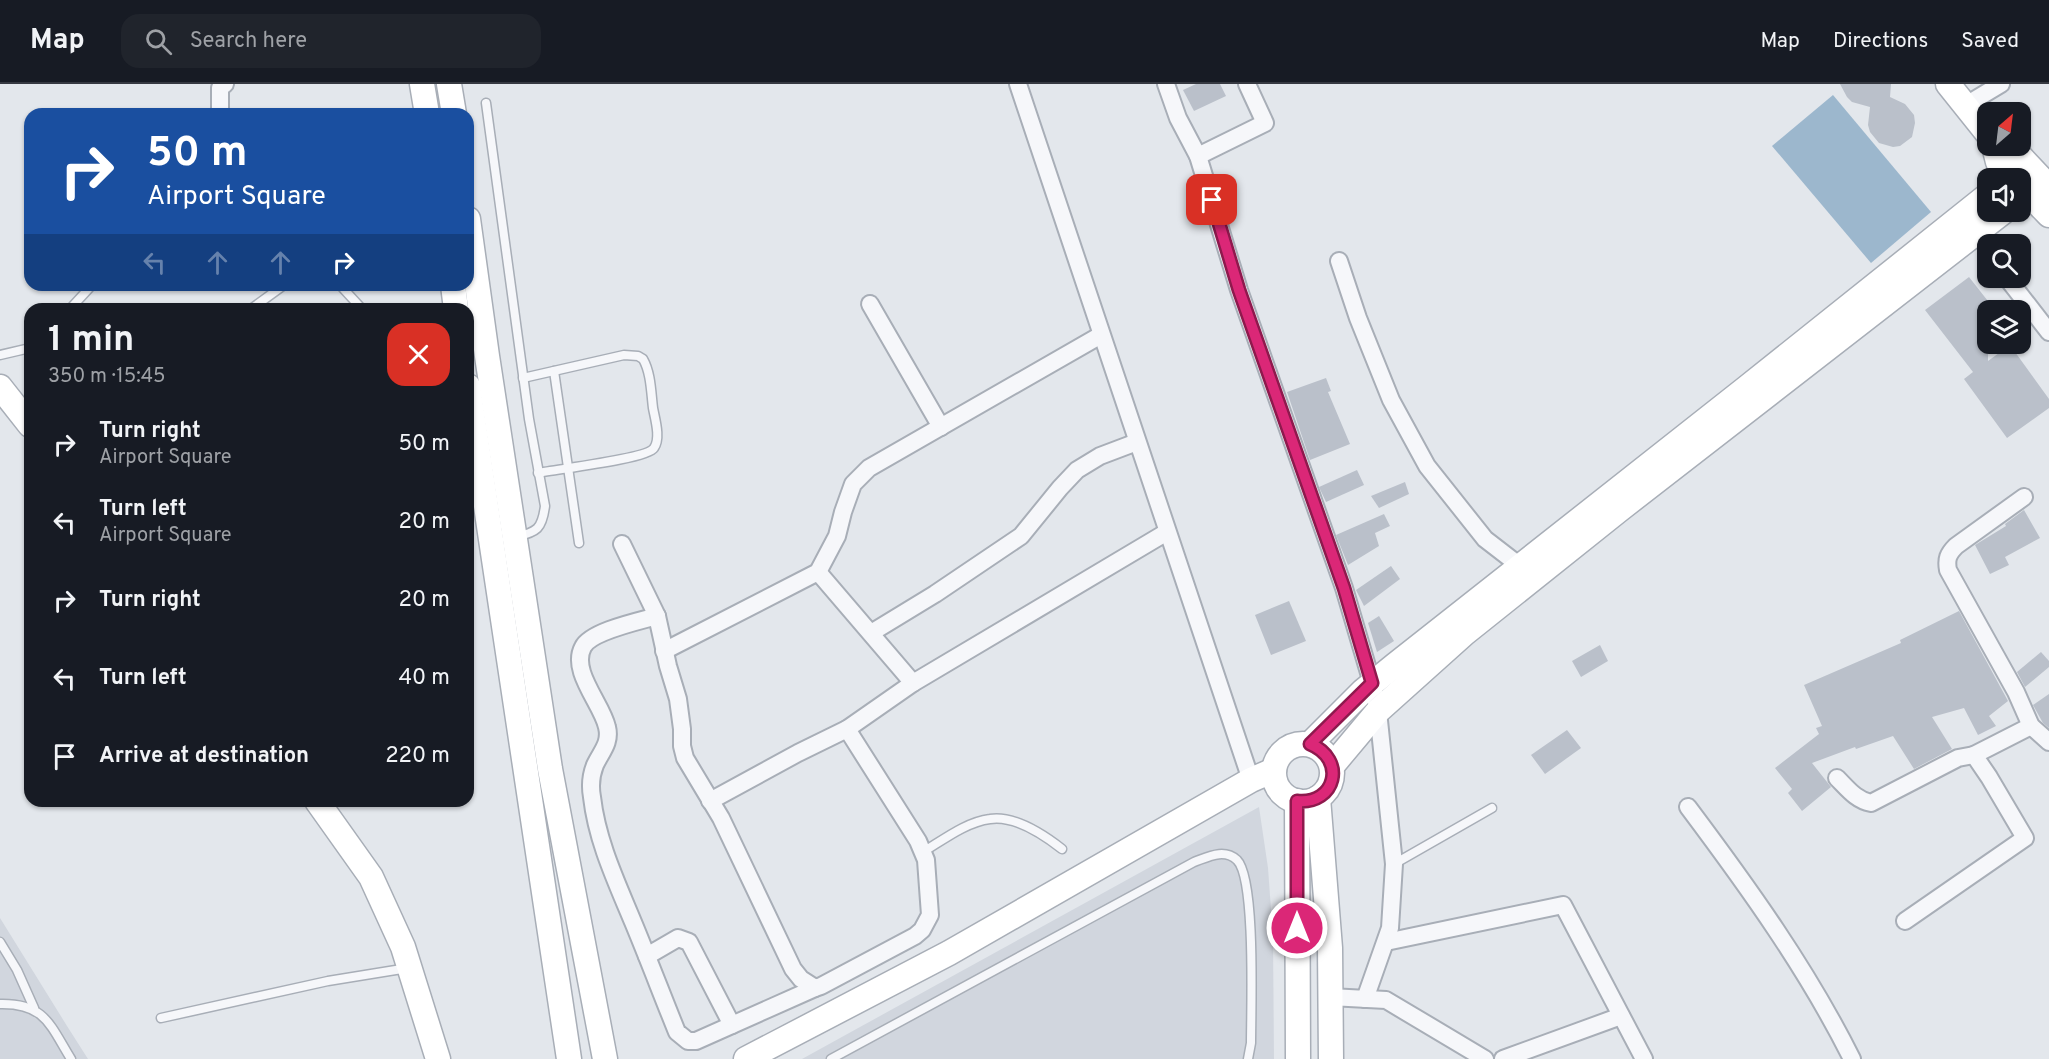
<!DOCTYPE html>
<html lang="en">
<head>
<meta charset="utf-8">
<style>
	:root { --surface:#171b24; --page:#20242c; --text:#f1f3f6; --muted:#9ea1a6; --line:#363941 }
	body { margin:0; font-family:Overpass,sans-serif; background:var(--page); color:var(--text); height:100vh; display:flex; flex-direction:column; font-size:22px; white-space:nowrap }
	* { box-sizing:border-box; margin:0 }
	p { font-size:20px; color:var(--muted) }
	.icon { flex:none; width:33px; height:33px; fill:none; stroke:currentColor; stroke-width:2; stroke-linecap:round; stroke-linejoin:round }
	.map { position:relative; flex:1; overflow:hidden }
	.side { position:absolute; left:24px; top:219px; width:450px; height:504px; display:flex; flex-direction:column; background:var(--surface); border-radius:18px; box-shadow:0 2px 4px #0004 }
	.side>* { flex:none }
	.guide { position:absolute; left:24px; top:24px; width:450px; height:183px; border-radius:18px; box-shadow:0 2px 4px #0004; background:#1a4fa0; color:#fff; overflow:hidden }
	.needle { width:39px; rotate:28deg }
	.fabs { position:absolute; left:1977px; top:18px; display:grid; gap:12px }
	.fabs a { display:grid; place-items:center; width:54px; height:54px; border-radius:12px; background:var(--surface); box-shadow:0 2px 4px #0004; font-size:30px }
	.pin { position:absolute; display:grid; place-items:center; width:51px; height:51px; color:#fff; margin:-26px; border-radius:12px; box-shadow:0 3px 9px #0006 }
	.me { position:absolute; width:66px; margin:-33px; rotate:0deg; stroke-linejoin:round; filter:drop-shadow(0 0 4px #0008) }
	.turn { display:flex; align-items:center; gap:21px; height:126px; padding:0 24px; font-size:27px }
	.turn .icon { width:78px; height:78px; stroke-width:2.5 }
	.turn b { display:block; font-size:42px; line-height:51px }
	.lanes { display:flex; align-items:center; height:57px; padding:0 24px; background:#0003; justify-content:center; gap:30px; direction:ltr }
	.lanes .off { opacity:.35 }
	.round { display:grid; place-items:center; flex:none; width:63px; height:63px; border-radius:18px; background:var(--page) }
	.summary { display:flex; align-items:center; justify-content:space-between; height:102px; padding:0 24px }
	h1 { font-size:36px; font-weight:700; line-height:45px }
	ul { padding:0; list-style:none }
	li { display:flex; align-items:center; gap:18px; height:78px; padding:0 24px }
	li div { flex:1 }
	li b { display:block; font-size:22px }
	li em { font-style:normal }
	header { display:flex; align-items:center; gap:36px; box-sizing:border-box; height:84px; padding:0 30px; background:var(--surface); border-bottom:2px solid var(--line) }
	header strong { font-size:28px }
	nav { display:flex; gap:33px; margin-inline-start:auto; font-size:21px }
	.search { width:420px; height:54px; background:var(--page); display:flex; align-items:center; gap:15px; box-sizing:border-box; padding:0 21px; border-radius:18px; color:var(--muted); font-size:22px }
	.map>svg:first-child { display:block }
	.built { fill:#d1d6de }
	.water { fill:#9cb7cd }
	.building { fill:#bac0ca }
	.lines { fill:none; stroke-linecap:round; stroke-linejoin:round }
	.lane-casing { stroke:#a8aeb7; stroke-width:11 }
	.street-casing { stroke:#a8aeb7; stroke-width:20 }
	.secondary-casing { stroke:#a8aeb7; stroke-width:27 }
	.lane { stroke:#f6f7fa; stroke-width:8 }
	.street { stroke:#f6f7fa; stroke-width:16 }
	.secondary { stroke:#fff; stroke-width:24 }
	.route-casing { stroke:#8e194d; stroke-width:15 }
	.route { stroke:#db2777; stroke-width:10 }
</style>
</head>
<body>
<header>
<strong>Map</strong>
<div class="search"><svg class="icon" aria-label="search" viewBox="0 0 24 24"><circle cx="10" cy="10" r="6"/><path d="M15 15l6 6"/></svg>Search here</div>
<nav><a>Map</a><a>Directions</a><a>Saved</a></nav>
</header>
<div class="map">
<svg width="2049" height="975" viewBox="0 0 2049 975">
	<rect width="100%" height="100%" fill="#e3e7ec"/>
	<!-- built -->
	<g class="built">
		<polygon points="1259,723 1268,784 1273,853 1274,975 802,975"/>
		<polygon points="0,834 67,942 88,975 0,975"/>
	</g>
	<!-- water -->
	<polygon class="water" points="1833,11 1931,128 1871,179 1772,62"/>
	<!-- building -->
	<g class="building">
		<polygon points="1196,0 1220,0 1226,12 1194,27 1183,6"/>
		<polygon points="1840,0 1891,0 1890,13 1905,20 1914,31 1915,39 1912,53 1900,62 1893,63 1879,59 1870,48 1868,41 1870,23 1852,18 1847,13"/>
		<polygon points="1969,193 1995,226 1988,226 1988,277 2010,261 2049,315 2049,324 2007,354 1964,295 1973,288 1925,226"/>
		<polygon points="1326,294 1331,307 1328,308 1350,360 1310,376 1287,308"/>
		<polygon points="1357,386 1364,401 1326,418 1319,403"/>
		<polygon points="1405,398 1409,410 1379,424 1371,412"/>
		<polygon points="2024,426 2040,454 2005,473 2009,481 1990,490 1975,461 2006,442 2005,440"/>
		<polygon points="1384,430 1390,442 1375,449 1379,462 1348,481 1336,451"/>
		<polygon points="1391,482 1400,495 1364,522 1356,506"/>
		<polygon points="1289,517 1306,557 1271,571 1255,531"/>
		<polygon points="1959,527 2008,617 1989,632 1996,642 1978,651 1964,624 1932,633 1952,665 1914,685 1893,652 1856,665 1855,663 1812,679 1831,703 1802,727 1788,709 1792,705 1775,684 1819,650 1816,644 1822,642 1804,601 1901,559 1900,556"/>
		<polygon points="1379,532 1394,557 1377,568 1368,539"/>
		<polygon points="1600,561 1608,577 1581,593 1572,577"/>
		<polygon points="2041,568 2049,577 2049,583 2025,603 2017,588"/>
		<polygon points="2049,610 2049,644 2043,639 2033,621"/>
		<polygon points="1567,646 1581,664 1545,690 1531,671"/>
	</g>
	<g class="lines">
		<defs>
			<g id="lane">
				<path d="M486,19L529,335L545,422C542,445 537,448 516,453"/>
				<polyline points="340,201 362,225"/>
				<polyline points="70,225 92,201"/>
				<polyline points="251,225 284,201"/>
				<polyline points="0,271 30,264"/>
				<polyline points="554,287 579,459"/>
				<path d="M523,294L624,271L638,272L643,275C651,289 651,308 653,324C655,335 661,354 654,364C647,375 557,385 538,389"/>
				<path d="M923,768C943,756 966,738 990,735C1015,731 1044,751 1062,765"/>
				<polyline points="1394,780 1492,724"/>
				<polyline points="0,858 17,886 34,924"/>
				<path d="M0,920C45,919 50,941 71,975"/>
				<polyline points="161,934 328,897 408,884"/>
				<path d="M831,975L1194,778C1208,773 1224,764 1237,776C1256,795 1251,927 1251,959L1248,975"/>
			</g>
			<g id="street">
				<polyline points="1018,0 1251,696"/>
				<polyline points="1166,0 1178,34 1198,72 1239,206 1344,504 1372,599 1378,627 1394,780 1390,844 1365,915"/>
				<polyline points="1966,21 2001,0"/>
				<polyline points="220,30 220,4 225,0"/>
				<polyline points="1198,72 1265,39 1247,0"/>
				<polyline points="1339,177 1358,234 1391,316 1427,382 1485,455 1520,482"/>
				<polyline points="2007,194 2049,248"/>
				<polyline points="870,220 941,343"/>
				<path d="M2024,413L1956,462C1948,470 1946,475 1948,486L2016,608L2031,642L2049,658"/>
				<polyline points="622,460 657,532 668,582 678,615 682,645 682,662 685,674 721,734 793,885 801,895 815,904 821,902 915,852 922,846 930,831 926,776 918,757 847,645"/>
				<polyline points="818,488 913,599 1167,448"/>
				<path d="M657,532C640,537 591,547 583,563C570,587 602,620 607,643C611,659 601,668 595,681C591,691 590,702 592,713C597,757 616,797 633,838C648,874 662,911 677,948L688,957H696L815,904"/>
				<polyline points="871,549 935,510 1021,452 1060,404 1077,386 1100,372 1137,358"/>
				<polyline points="664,567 818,488 837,452 843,428 853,400 869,384 1101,251"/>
				<path d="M1837,694C1848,705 1856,716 1871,719L1958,674L1974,671"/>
				<polyline points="710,717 798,669 847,645 913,599"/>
				<path d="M1688,723C1748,803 1807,885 1852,975"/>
				<polyline points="1905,837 2025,754 1989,693 1974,671 2031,642"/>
				<polyline points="1386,858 1563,821 1644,975"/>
				<polyline points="647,872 678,854 689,858 732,941"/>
				<polyline points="1330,913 1386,916 1485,975"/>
				<polyline points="1503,975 1621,932"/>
			</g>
			<g id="secondary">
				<polyline points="422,0 427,30"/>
				<polyline points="449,0 454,30"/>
				<polyline points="1948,0 1988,50"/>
				<polyline points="1994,62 1998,78 2014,94"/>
				<polyline points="2001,62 2018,70 2049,103"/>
				<polyline points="2020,101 2049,131"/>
				<polyline points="468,135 487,272 550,685 605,975"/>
				<polyline points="453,201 456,225"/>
				<polyline points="468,302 569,975"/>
				<polyline points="0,303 30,341"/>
				<circle cx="1303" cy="689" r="29"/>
				<polyline points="1310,660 1363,607 1395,581 1745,305 1988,111"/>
				<polyline points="1332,682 1378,627 1465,549 1619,426 2003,128"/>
				<polyline points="1318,714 1330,864 1331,975"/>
				<polyline points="317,717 371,793 403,863 438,975"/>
				<polyline points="1297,717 1298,975"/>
				<polyline points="746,975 949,869 1251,696 1274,686"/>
			</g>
		</defs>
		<!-- lane casing -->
		<use href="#lane" class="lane-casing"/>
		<!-- street casing -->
		<use href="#street" class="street-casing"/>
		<!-- secondary casing -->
		<use href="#secondary" class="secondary-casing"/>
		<!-- lane -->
		<use href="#lane" class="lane"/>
		<!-- street -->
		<use href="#street" class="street"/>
		<!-- secondary -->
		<use href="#secondary" class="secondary"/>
	</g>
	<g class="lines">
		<defs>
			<path id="route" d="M1212,116L1239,206L1344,504L1372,599L1310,660C1347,675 1336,721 1297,717V844"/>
		</defs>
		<!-- route casing -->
		<use href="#route" class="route-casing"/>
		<!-- route -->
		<use href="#route" class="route"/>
	</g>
</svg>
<div class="fabs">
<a><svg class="needle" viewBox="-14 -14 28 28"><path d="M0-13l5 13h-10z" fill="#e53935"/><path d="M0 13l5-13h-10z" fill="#9ea1a6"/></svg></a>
<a><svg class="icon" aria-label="sound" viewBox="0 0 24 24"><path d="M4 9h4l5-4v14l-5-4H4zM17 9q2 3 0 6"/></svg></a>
<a><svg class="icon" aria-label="search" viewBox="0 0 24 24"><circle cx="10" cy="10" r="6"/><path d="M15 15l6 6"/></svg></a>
<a><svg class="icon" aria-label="layers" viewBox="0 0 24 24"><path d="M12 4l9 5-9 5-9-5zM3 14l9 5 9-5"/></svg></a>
</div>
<div class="pin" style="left:1212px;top:116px;background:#d93025"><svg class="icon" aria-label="arrive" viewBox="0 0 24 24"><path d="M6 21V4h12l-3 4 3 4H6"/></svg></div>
<svg class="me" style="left:1297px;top:844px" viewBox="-20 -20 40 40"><circle r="17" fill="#db2777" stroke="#fff" stroke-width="3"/><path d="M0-11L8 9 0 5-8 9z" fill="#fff"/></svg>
<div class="guide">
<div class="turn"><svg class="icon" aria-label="right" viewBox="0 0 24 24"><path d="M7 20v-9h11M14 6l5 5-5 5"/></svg><div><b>50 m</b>Airport Square</div></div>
<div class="lanes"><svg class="icon off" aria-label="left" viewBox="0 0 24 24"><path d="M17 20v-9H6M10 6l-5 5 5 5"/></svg><svg class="icon off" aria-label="ahead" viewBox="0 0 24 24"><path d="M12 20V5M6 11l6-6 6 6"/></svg><svg class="icon off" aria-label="ahead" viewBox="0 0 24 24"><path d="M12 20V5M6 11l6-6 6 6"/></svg><svg class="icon" aria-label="right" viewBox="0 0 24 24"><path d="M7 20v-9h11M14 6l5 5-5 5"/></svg></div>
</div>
<section class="side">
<div class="summary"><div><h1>1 min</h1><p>350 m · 15:45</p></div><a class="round" style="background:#d93025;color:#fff"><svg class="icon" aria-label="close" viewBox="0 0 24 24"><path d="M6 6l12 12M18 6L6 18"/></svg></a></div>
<ul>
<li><svg class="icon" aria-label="right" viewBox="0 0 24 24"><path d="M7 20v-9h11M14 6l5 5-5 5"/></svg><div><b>Turn right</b><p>Airport Square</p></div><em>50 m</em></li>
<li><svg class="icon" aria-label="left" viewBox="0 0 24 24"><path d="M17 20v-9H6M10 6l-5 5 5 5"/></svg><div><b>Turn left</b><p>Airport Square</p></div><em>20 m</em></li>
<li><svg class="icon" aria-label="right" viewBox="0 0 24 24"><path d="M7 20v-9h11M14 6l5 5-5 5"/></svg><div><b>Turn right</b></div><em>20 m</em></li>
<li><svg class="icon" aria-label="left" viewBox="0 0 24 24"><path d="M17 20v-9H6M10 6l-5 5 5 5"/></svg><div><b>Turn left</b></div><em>40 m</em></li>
<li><svg class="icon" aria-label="arrive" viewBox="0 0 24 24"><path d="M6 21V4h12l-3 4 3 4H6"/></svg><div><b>Arrive at destination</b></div><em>220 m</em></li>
</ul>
</section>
</div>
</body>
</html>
